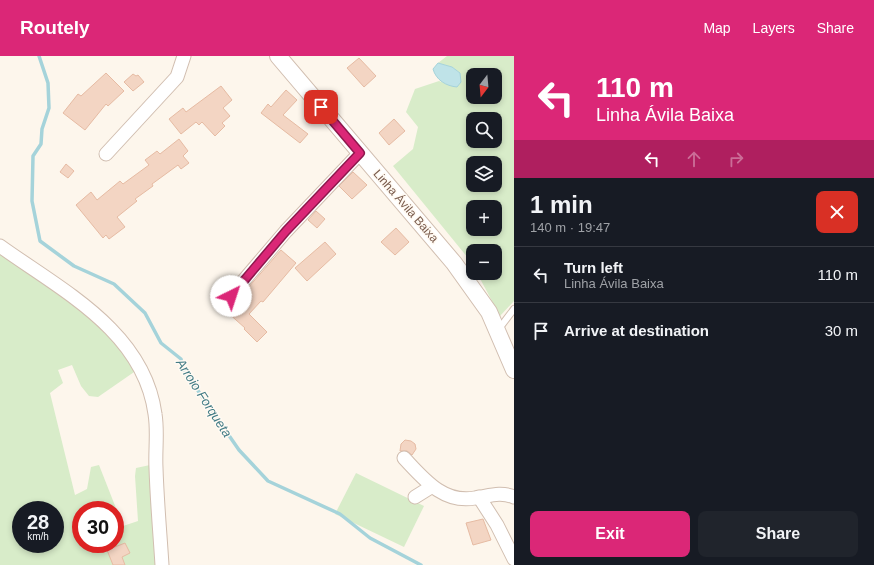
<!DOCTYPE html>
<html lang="en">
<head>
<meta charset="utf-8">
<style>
	:root { --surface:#171b24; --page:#20242c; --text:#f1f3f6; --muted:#9ea1a6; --line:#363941; --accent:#db2777 }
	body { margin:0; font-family:Helvetica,sans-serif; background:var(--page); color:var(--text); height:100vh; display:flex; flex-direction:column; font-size:15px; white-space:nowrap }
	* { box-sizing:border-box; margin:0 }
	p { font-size:13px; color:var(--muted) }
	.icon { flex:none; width:22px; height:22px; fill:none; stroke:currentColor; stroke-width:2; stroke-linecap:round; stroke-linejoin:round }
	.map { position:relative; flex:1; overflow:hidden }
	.panel { display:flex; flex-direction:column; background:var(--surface); width:360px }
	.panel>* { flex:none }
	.top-card { background:#db2777; color:#fff; overflow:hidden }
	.needle { width:26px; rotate:196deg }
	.tools { position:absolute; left:466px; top:12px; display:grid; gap:8px }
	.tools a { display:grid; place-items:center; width:36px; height:36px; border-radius:8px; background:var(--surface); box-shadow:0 2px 6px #0003; font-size:20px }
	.speed { position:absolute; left:12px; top:445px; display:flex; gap:8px; font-size:20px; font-weight:700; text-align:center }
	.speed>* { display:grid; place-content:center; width:52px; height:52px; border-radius:50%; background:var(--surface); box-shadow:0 2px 6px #0003; line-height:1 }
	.speed small { font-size:10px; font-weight:400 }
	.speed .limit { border:6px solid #d22; background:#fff; color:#111 }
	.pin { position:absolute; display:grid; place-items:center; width:34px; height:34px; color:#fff; margin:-17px; border-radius:8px; box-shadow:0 2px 6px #0006 }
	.me { position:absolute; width:44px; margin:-22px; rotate:41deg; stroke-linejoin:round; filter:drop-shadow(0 0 3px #0008) }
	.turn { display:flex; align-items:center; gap:14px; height:84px; padding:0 16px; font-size:18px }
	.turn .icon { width:52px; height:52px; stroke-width:2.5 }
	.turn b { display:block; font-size:28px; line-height:34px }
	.lanes { display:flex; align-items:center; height:38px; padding:0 16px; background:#0003; justify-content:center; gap:20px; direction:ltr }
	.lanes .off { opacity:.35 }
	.round { display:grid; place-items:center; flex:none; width:42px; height:42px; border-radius:8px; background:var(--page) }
	.head { display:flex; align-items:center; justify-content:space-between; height:68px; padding:0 16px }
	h1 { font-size:24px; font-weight:700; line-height:30px }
	.action { display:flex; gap:8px; margin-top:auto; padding:8px 16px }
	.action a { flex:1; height:46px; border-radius:8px; background:var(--accent); color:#fff; font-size:16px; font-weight:700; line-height:46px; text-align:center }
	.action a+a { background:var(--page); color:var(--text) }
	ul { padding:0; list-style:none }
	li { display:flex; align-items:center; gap:12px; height:56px; padding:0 16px; border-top:1px solid var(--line) }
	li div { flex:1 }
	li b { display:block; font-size:15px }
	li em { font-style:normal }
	header { display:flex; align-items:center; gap:24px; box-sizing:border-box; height:56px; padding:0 20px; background:var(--accent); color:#fff }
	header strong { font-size:19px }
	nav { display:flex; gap:22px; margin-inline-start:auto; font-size:14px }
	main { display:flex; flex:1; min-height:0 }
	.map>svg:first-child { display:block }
	.green { fill:#d8ecc9; fill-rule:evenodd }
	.water { fill:#bfe3e8; stroke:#a5d3da }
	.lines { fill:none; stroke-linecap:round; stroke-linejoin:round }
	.stream { stroke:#a5d3da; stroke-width:3.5 }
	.building { fill:#f3d5c3; stroke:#e6bba3 }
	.service-casing { stroke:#d1beb0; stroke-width:8 }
	.minor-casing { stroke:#d1beb0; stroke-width:15 }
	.tertiary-casing { stroke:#d1beb0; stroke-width:18 }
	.service { stroke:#fff; stroke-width:6 }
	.minor { stroke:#fff; stroke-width:13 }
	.tertiary { stroke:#fff; stroke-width:16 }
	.route-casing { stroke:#8e194d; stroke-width:10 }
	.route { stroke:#db2777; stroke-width:7 }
	.labels { text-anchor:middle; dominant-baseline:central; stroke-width:3; stroke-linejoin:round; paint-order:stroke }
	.street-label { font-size:12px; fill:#7a5c4d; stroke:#fffaf3 }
	.water-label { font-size:13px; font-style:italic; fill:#437c86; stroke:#fffaf3 }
</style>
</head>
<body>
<header>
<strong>Routely</strong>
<nav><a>Map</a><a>Layers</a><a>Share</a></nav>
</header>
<main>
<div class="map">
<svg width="514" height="509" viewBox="0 0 514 509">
	<rect width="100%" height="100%" fill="#fdf6ec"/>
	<!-- green -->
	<g class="green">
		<path d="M447,0H514V245L500,260L477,217H495V195H473V210L468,202L393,110L413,93L418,71L406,56L415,33L439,25L452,30L461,26L460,17L452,11L438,7ZM473,19H495V41H473ZM473,63H495V85H473ZM473,107H495V129H473ZM473,151H495V173H473Z"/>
		<path d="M0,196L91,259L119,286L137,314L98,341L89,340L81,330L72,309L58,314L63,327L50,337L75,439L87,433L91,411L99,409L123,470L138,465L135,420L136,412L150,409L158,509H0ZM21,454H55V488H21ZM81,454H115V488H81Z"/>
		<polygon points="356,417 424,450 404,491 335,458"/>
	</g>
	<!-- water -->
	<path class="water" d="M438,7L452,11L460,17L461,26L457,31C446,30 436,24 433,13Z"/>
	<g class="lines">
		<!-- stream -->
		<polyline class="stream" points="39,0 48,27 49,52 42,73 41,88 33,100 32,145 40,185 74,210 114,228 145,257 161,287 181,303 183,313 239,394 268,425 340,458 370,482 421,509"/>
	</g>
	<!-- building -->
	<g class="building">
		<polygon points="359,2 376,20 364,31 347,12"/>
		<polygon points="106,17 124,35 108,50 106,48 85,74 63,57 78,38 81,40"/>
		<polygon points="133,18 136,20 138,19 144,26 133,35 124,26"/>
		<polygon points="221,30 232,44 223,52 230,60 222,67 225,70 215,80 202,66 199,69 196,66 181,78 169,63 183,52 186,56"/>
		<polygon points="286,34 297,44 283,59 308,78 300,87 261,57 268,48 271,51"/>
		<polygon points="394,63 405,75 389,89 379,77"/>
		<polygon points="179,83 188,95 183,100 189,107 181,113 178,109 152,128 153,130 135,143 137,145 117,161 125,171 109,183 106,179 103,182 76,149 91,136 97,144 120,125 123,128 149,109 145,104 157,95 160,98"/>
		<polygon points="66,108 74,115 68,122 60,116"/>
		<polygon points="353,116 367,129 352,143 339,130"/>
		<polygon points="316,155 325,163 317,172 308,164"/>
		<polygon points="396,172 409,186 395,199 381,186"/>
		<polygon points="325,186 336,198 307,225 295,212"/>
		<polygon points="281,194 296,207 263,246 261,245 249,258 267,276 257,286 244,273 245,272 227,256"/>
		<polygon points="405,384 411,385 415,388 416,393 412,399 407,395 400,395 401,388"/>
		<polygon points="483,463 491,484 473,489 466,467"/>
		<polygon points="125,487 130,497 122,501 125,509 113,509 107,494"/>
	</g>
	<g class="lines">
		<defs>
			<polyline id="service" points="498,274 514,253"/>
			<g id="minor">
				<polyline points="106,98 177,21 184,0"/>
				<path d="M0,190C61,234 144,275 155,358C158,376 155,394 156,412C157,445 160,477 162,509"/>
				<polyline points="222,250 286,175 360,97"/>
				<path d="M404,402C423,422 443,448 475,442C489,440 500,435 514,441"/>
				<polyline points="415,441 431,431"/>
				<polyline points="479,441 497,469 514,503"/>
			</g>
			<polyline id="tertiary" points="278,0 454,207 489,256 514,314"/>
		</defs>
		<!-- service casing -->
		<use href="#service" class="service-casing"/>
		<!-- minor casing -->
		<use href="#minor" class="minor-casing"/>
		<!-- tertiary casing -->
		<use href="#tertiary" class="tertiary-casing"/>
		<!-- service -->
		<use href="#service" class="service"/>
		<!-- minor -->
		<use href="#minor" class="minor"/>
		<!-- tertiary -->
		<use href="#tertiary" class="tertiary"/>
	</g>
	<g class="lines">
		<defs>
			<polyline id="route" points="231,240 286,175 360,97 321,51"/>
		</defs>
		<!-- route casing -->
		<use href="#route" class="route-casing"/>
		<!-- route -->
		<use href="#route" class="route"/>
	</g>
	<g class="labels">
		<!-- street labels -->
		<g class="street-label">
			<text transform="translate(406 150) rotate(49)">Linha Ávila Baixa</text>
		</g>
		<!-- water labels -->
		<g class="water-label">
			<text transform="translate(204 342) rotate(57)">Arroio Forqueta</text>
		</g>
	</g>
</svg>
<div class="tools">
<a><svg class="needle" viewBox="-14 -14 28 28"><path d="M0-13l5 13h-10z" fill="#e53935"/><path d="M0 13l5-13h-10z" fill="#9ea1a6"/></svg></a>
<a><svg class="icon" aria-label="search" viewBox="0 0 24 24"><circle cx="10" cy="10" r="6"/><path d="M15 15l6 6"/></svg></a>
<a><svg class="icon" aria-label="layers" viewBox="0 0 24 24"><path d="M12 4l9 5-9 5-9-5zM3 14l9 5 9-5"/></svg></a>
<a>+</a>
<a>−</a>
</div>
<div class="speed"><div>28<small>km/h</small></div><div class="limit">30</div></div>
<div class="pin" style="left:321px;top:51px;background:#d93025"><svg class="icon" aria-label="arrive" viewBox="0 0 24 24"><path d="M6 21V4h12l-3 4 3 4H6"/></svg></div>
<svg class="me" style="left:231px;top:240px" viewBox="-20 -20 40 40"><circle r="19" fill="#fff"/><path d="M0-13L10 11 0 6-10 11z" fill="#db2777"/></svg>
</div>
<section class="panel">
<div class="top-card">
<div class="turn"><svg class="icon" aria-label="left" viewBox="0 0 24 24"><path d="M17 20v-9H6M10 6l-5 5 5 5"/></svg><div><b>110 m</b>Linha Ávila Baixa</div></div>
<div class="lanes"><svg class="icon" aria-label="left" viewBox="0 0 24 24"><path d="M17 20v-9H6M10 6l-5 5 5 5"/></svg><svg class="icon off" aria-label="ahead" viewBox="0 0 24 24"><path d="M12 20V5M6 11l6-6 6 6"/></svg><svg class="icon off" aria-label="right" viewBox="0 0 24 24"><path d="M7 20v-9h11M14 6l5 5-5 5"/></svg></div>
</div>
<div class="head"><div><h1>1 min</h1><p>140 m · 19:47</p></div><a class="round" style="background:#d93025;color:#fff"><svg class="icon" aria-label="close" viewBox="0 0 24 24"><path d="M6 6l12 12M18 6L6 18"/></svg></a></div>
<ul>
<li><svg class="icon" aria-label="left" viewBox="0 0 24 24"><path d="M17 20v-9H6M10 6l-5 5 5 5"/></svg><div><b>Turn left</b><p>Linha Ávila Baixa</p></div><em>110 m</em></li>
<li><svg class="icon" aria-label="arrive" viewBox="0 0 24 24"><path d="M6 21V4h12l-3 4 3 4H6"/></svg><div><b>Arrive at destination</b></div><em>30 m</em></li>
</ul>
<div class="action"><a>Exit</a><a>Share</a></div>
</section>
</main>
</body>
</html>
